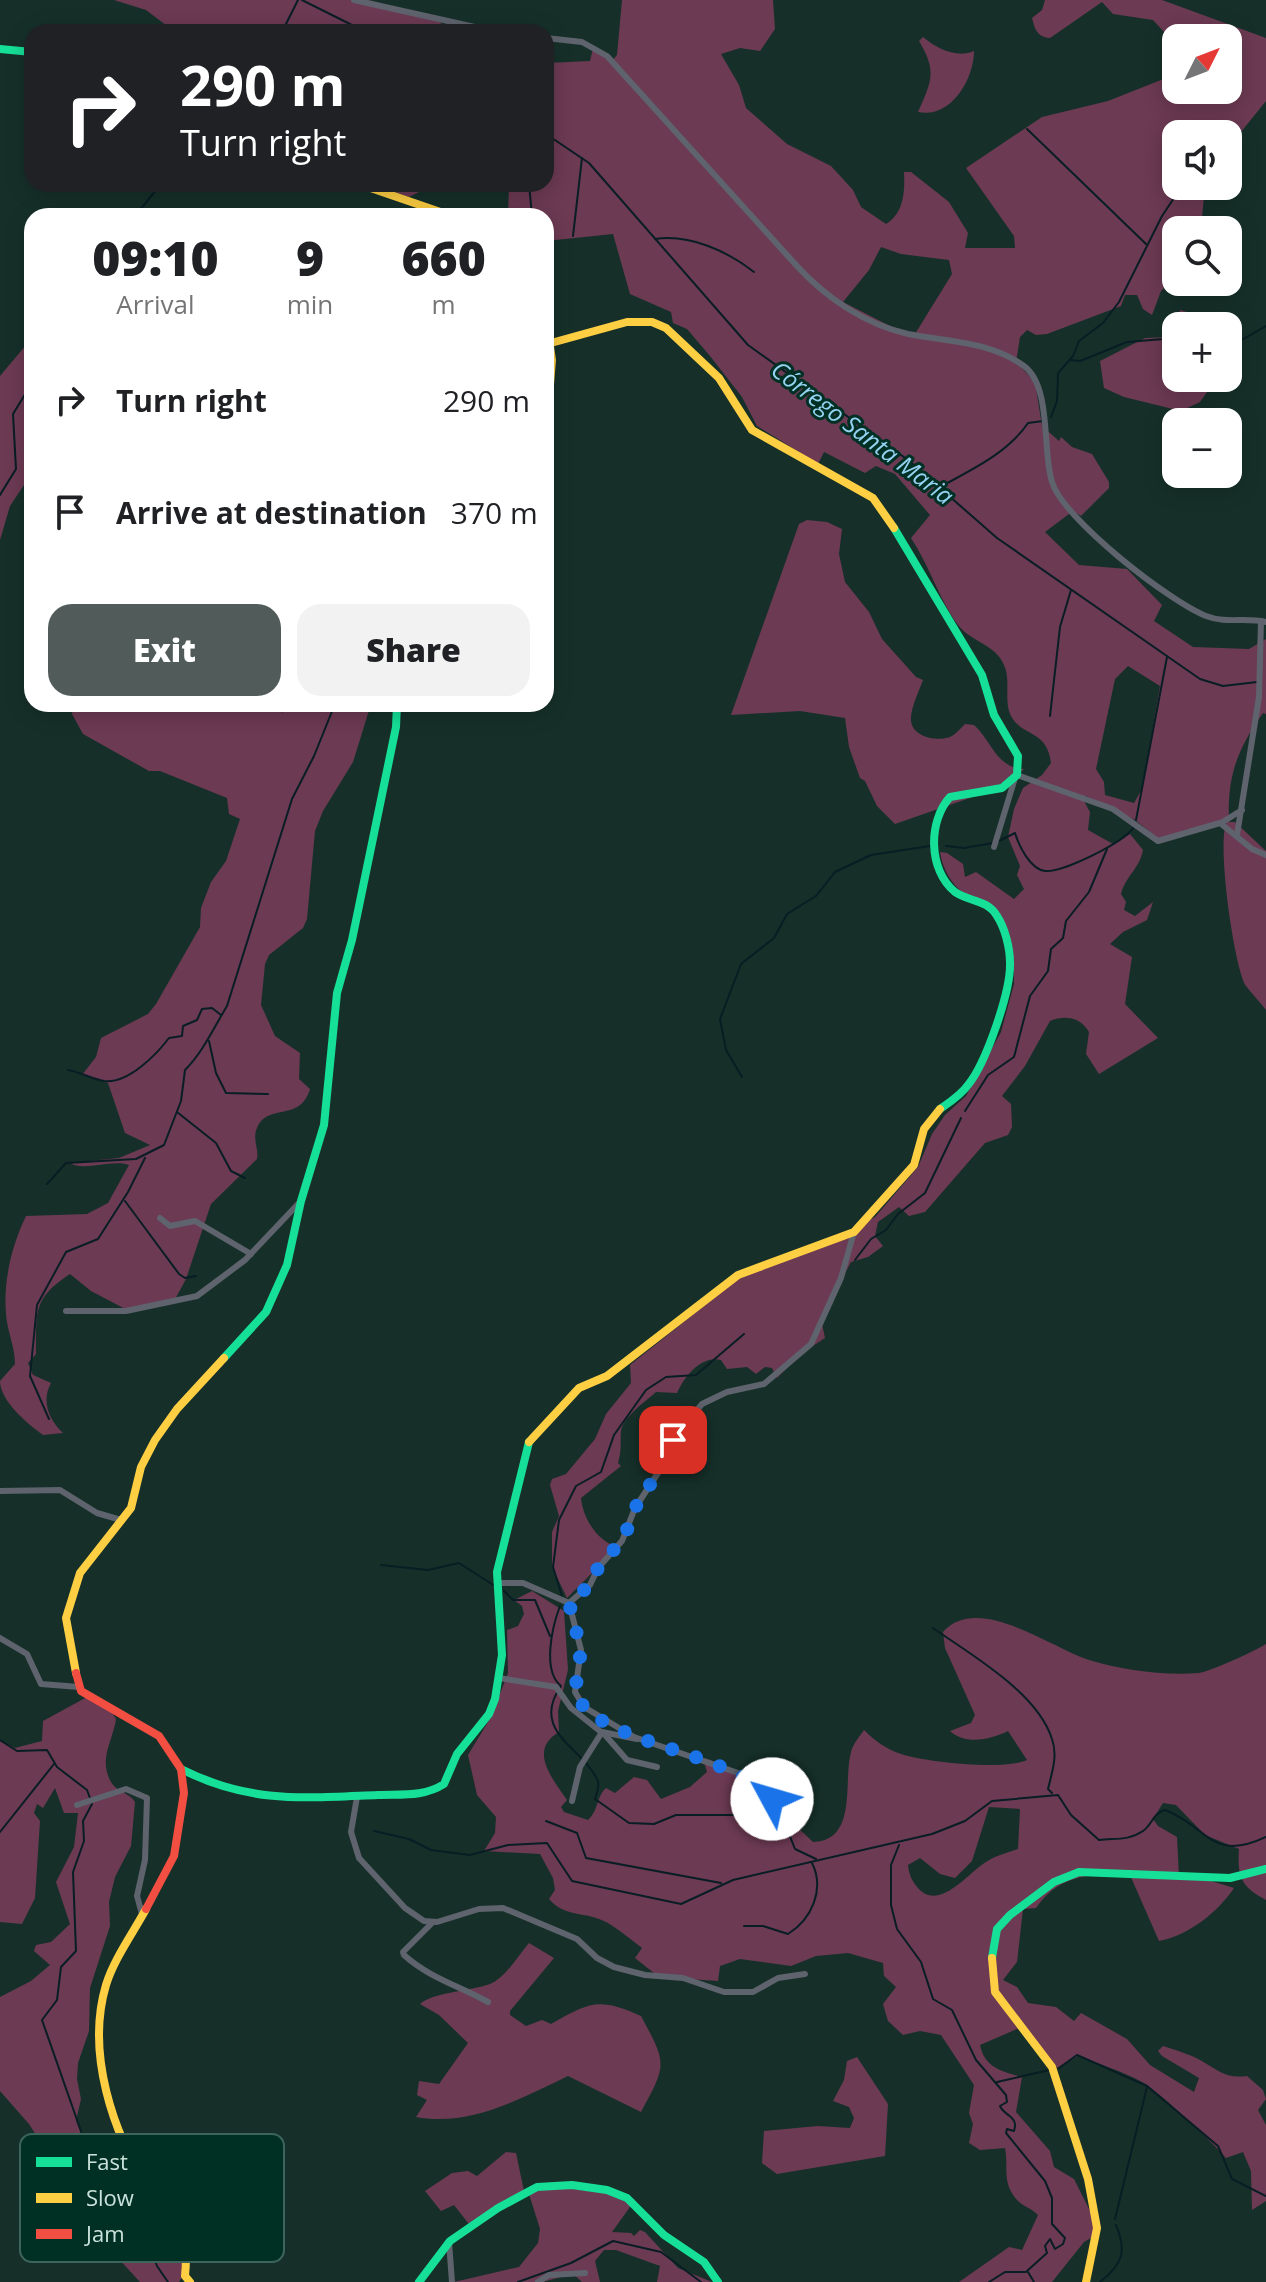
<!DOCTYPE html>
<html lang="en">
<head>
<meta charset="utf-8">
<style>
	:root { --surface:#fff; --page:#f2f2f2; --text:#202124; --muted:#757577; --accent:#515c5a }
	body { margin:0; font-family:"Open Sans",sans-serif; background:var(--page); color:var(--text); height:100vh; display:flex; flex-direction:column; font-size:30px; white-space:nowrap }
	* { box-sizing:border-box; margin:0 }
	p { font-size:26px; color:var(--muted) }
	.icon { flex:none; width:44px; height:44px; fill:none; stroke:currentColor; stroke-width:2; stroke-linecap:round; stroke-linejoin:round }
	.map { position:relative; flex:1; overflow:hidden }
	.side { position:absolute; left:24px; top:208px; width:530px; height:504px; display:flex; flex-direction:column; background:var(--surface); border-radius:24px; box-shadow:0 4px 20px #0003 }
	.side>* { flex:none }
	.top-card { position:absolute; left:24px; top:24px; width:530px; height:168px; border-radius:24px; box-shadow:0 4px 20px #0003; background:#202124; color:#fff; overflow:hidden }
	.needle { width:52px; rotate:48deg }
	.controls { position:absolute; left:1162px; top:24px; display:grid; gap:16px }
	.controls a { display:grid; place-items:center; width:80px; height:80px; border-radius:16px; background:var(--surface); box-shadow:0 4px 20px #0003; font-size:40px }
	.pin { position:absolute; display:grid; place-items:center; width:68px; height:68px; color:#fff; margin:-34px; border-radius:16px; box-shadow:0 4px 12px #0006 }
	.me { position:absolute; width:88px; margin:-44px; rotate:309deg; stroke-linejoin:round; filter:drop-shadow(0 0 6px #0008) }
	.turn { display:flex; align-items:center; gap:28px; height:168px; padding:0 24px; font-size:36px }
	.turn .icon { width:104px; height:104px; stroke-width:2.5 }
	.turn b { display:block; font-size:56px; line-height:68px }
	.eta { display:flex; justify-content:space-evenly; align-items:center; height:136px; text-align:center }
	.eta b { font-size:48px; font-weight:800; line-height:56px }
	.button { display:flex; gap:16px; margin-top:auto; padding:16px 24px }
	.button a { flex:1; height:92px; border-radius:24px; background:var(--accent); color:#fff; font-size:32px; font-weight:800; line-height:92px; text-align:center }
	.button a+a { background:var(--page); color:var(--text) }
	ul { padding:0; list-style:none }
	li { display:flex; align-items:center; gap:24px; height:112px; padding:0 24px }
	li div { flex:1 }
	li b { display:block; font-size:30px }
	li em { font-style:normal }
	.map>svg:first-child { display:block }
	.green { fill:#6c3a53; fill-rule:evenodd }
	.lines { fill:none; stroke-linecap:round; stroke-linejoin:round }
	.stream { stroke:#081d24; stroke-width:2 }
	.street { stroke:#5e636d; stroke-width:6 }
	.fast { stroke:#16e098; stroke-width:8 }
	.slow { stroke:#ffcf43; stroke-width:8 }
	.jam { stroke:#f24e42; stroke-width:8 }
	.route { stroke:#1a73e8; stroke-width:14; stroke-dasharray:0 25.2 }
	.labels { text-anchor:middle; dominant-baseline:central; stroke-width:6; stroke-linejoin:round; paint-order:stroke }
	.water-label { font-size:24px; font-style:italic; fill:#96d2f1; stroke:#003024 }
	.key { fill:#003024; stroke:#3d655b; stroke-width:2 }
	.key-label { font-size:22px; fill:#cbe2da }
</style>
</head>
<body>
<div class="map">
<svg width="1266" height="2282" viewBox="0 0 1266 2282">
	<rect width="100%" height="100%" fill="#163029"/>
	<!-- green -->
	<g class="green">
		<polygon points="114,0 368,0 438,20 449,32 175,32 146,10"/>
		<path d="M622,0H773L775,29L760,51L740,48L721,54L739,85L746,108L787,144L831,166L853,190L861,207L886,224C904,213 905,191 904,172H911L949,202L968,233L965,248H1015L1014,236L966,168L1042,117L1108,101L1176,74V90H1228V38H1176V45L1153,20L1113,14L1102,2L1050,38C1037,37 1035,29 1032,18L1042,10L1045,0H1162L1266,38V101L1228,148V134H1176V186H1205L1202,218L1193,230H1176V277L1161,291L1152,315L1143,309L1137,295H1125L1121,306L1047,334L1036,335L1027,330L1020,337L1016,362L1035,382L1042,426L1059,441L1061,437L1072,447L1092,454L1109,482V488L1081,516L1073,511L1045,532L1079,565L1127,569L1162,605L1154,621L1193,647L1249,649L1266,639V714L1263,713C1237,750 1227,776 1229,822H1235L1266,851V1010C1260,1002 1252,994 1246,986C1234,967 1216,840 1227,822L1163,842L1135,820L1086,796L1084,801L1090,812L1088,830L1113,844L1130,834L1143,850C1140,868 1125,877 1121,894L1126,902L1124,910L1135,916L1153,902L1147,920L1123,932L1110,944L1132,957L1125,1004L1158,1038L1099,1074L1086,1054L1089,1032C1080,1017 1065,1015 1050,1021L1025,1066L1002,1096L1011,1104L1012,1127L1008,1135L985,1143L925,1212L909,1216L899,1207L878,1222L875,1236L883,1246L868,1257L851,1262L821,1319L825,1338L802,1353L777,1378L772,1368L765,1367L756,1374L747,1367L727,1369L721,1360C701,1355 684,1377 677,1393L656,1392C646,1401 623,1417 621,1431C620,1444 622,1449 618,1463L621,1466L581,1498C583,1519 598,1542 618,1547L567,1598L552,1567V1532L559,1516L550,1485L552,1479L566,1474L595,1439L606,1414L631,1383L630,1365L744,1274L813,1249L875,1217L918,1167L932,1134L945,1115L966,1096L1001,1032L1014,984V961L1002,918C973,901 946,889 940,852L947,853L963,864L965,877L976,872L1014,899L1024,889L1017,875L1020,866L1008,837L1014,809L1023,788L1042,775L1051,763C1047,728 1021,738 1010,714C1004,699 1011,680 1004,665C996,645 970,641 958,625C940,601 929,565 911,538L930,515L895,474L876,466L865,473L824,452L818,464L757,426L742,397L710,356L687,329L673,323L671,312L630,294L613,234L546,241V216H508L509,184H546V63L590,61L593,48L612,61L617,55ZM881,247L901,254L949,260L952,274L915,334L890,326L843,302L869,270ZM1128,666L1160,686L1142,789L1134,803L1105,795L1104,782L1096,769L1115,679Z"/>
		<path d="M923,37C936,48 957,59 974,51C974,79 951,119 918,112C932,81 937,71 919,41Z"/>
		<polygon points="370,184 435,184 409,197"/>
		<polygon points="1180,310 1197,315 1202,326 1176,326"/>
		<polygon points="1176,329 1176,378 1217,378 1200,402 1181,411 1124,397 1104,388 1100,361 1145,338 1169,337"/>
		<polygon points="32,338 32,422 26,444 26,482 10,506 0,540 0,376"/>
		<path d="M807,520L827,522L842,529L839,554L845,582L869,612L882,639L916,677L923,680C919,691 912,705 911,717C909,737 937,742 950,737C955,735 961,728 965,724L974,725C992,741 996,768 1024,769L1007,785L895,824L877,806L865,781L860,778L849,747L845,718L800,711L731,715L799,524Z"/>
		<path d="M74,704H277L282,713L290,704H371L353,762L323,811L315,831L307,919L303,928L269,955L265,964L261,1005L275,1036L300,1053L299,1079L310,1089C300,1123 268,1102 257,1128C252,1139 259,1148 257,1159L211,1204L186,1279L174,1301L131,1312L91,1291L70,1274C32,1299 37,1312 36,1354L28,1363L33,1375L51,1383C41,1401 49,1420 63,1433L43,1435C28,1424 0,1401 0,1381L15,1364C15,1346 7,1331 6,1314C3,1281 12,1245 26,1216L87,1214L108,1203L129,1165C111,1159 83,1172 70,1163L119,1158L150,1145L125,1133L108,1083L82,1075L96,1057L101,1038L148,1014L156,1004L200,927L201,908L211,882L226,861L240,819L229,814L227,798L160,771H149L83,734L72,714Z"/>
		<path d="M532,1591L564,1611L568,1670L558,1711L559,1732C528,1750 552,1778 567,1800L561,1807L564,1812L588,1820C599,1810 596,1797 606,1788L615,1793L634,1777L647,1780L661,1799L690,1787L707,1772L703,1758C720,1761 730,1773 746,1779L813,1842C858,1841 843,1781 851,1752C853,1744 859,1737 864,1730C875,1741 886,1749 901,1754C925,1762 1004,1771 1027,1760L1008,1731C992,1739 966,1746 950,1731L971,1723L975,1715L945,1648L943,1632C978,1593 1049,1647 1089,1660C1123,1670 1163,1676 1199,1673C1209,1672 1255,1651 1266,1644V1900C1241,1887 1237,1876 1239,1849L1205,1835L1176,1805L1163,1803L1153,1819L1158,1826L1177,1837L1179,1877H1198L1234,1888C1218,1912 1188,1936 1159,1941L1130,1875C1091,1874 1060,1873 1036,1908L1023,1909L1017,1962L1003,1980L1017,1987L1028,2003L1056,2007L1074,2021L1081,2013L1127,2039L1150,2065L1194,2092L1199,2078L1162,2056L1158,2051L1163,2046C1175,2050 1189,2054 1200,2060C1218,2070 1225,2079 1247,2076L1263,2090L1266,2099L1258,2110L1266,2125V2201L1252,2210L1251,2171L1243,2152L1226,2158C1216,2145 1156,2089 1142,2082C1122,2071 1099,2064 1078,2056L1057,2068L1024,2026L980,2045C985,2068 1001,2071 1022,2077L1016,2112L1050,2151L1054,2167L1074,2179L1096,2223L1091,2238L1084,2242L1052,2282H959L1009,2247L1022,2250L1038,2215C1032,2208 1023,2207 1017,2200C1001,2182 1009,2168 1005,2148L980,2150L969,2143L973,2124L969,2113L974,2085L941,2035L920,2031L903,2035L888,2021L883,2004L896,1987L884,1976L883,1963L848,1953L816,1956L791,1966L740,1959L720,1966L718,1981L659,1977L635,1958L642,1948C631,1940 619,1929 606,1922C586,1911 565,1918 549,1899L555,1890L553,1878L540,1854L484,1851L495,1833L496,1817L477,1795L468,1755L491,1717L508,1673L507,1630L518,1626L524,1614L522,1606L514,1600ZM989,1807L1020,1809L1018,1849C1006,1853 994,1856 983,1864C966,1876 938,1911 918,1888C912,1881 909,1875 908,1865L920,1858L940,1874L955,1878L972,1861Z"/>
		<path d="M87,1697L111,1711L116,1719C113,1741 98,1759 111,1782C117,1793 129,1792 135,1802L131,1846L115,1877L109,1902L110,1926L90,1988L89,2031L78,2063L77,2079L81,2099L76,2121L117,2216L161,2197C185,2229 206,2242 179,2282H140L107,2246L29,2124L0,2091V1997L31,1981L50,1965L34,1951L36,1945L51,1942L70,1924L56,1882L74,1847L78,1813H64L55,1788L43,1808L37,1804L34,1813L40,1821L35,1898L22,1924L0,1922V1741L15,1748L42,1741L43,1721Z"/>
		<path d="M529,1943L554,1958L510,2011V2015L526,2026L542,2020L551,2024C590,2002 599,1997 641,2016C667,2064 667,2064 641,2112L568,2076C520,2099 470,2127 416,2117L427,2100L417,2095L419,2081L439,2084L468,2043L439,2015L420,2004C434,1992 470,1991 490,1984C504,1979 519,1955 529,1943Z"/>
		<polygon points="857,2057 888,2104 885,2156 777,2174 762,2163 764,2131 818,2126 850,2128 854,2118 849,2107 833,2101 844,2080 847,2061"/>
		<polygon points="506,2152 516,2153 524,2191 472,2228 454,2205 441,2211 425,2191 452,2173 468,2171 477,2176"/>
		<polygon points="548,2186 630,2196 635,2200 612,2232 631,2233 634,2236 640,2230 645,2232 678,2268 712,2282 657,2282 660,2266 616,2250 604,2250 595,2261 600,2282 582,2282 573,2274 542,2282 454,2282 519,2267 538,2243 540,2229 529,2194"/>
	</g>
	<g class="lines">
		<!-- stream -->
		<g class="stream">
			<polyline points="302,0 366,32"/>
			<polyline points="282,32 298,0"/>
			<polyline points="1027,129 1146,244"/>
			<polyline points="546,134 589,163 748,345 908,460 997,538 1200,679 1223,686 1257,682"/>
			<polyline points="529,184 532,216"/>
			<polyline points="135,216 161,184"/>
			<polyline points="573,236 582,158"/>
			<path d="M655,239C690,234 727,251 754,272"/>
			<polyline points="1228,343 1238,342 1266,326"/>
			<polyline points="1070,360 1080,361 1127,342 1176,338"/>
			<polyline points="1051,417 1057,401 1058,373 1073,356 1079,341 1103,323 1119,302 1162,216 1182,186"/>
			<path d="M940,487C971,470 1008,453 1028,423L1043,421"/>
			<polyline points="0,495 16,469 13,414 32,383"/>
			<polyline points="1050,716 1060,627 1071,590"/>
			<polyline points="1136,820 1167,657"/>
			<path d="M999,841L1015,833C1019,846 1030,869 1045,871C1062,873 1125,842 1134,827"/>
			<polyline points="946,846 964,848 993,843"/>
			<polyline points="209,1041 216,1073 226,1093 268,1094"/>
			<path d="M68,1070C80,1072 92,1079 104,1081C128,1084 156,1055 169,1038L182,1036L183,1026L197,1020L202,1009L212,1008L221,1015"/>
			<polyline points="742,1077 726,1050 720,1019 741,964 774,938 787,914 816,896 835,872 871,855 930,846"/>
			<polyline points="965,1111 988,1075 1014,1057 1030,996 1048,971 1051,949 1063,938 1066,921 1089,892 1107,849"/>
			<polyline points="177,1112 216,1143 231,1171 245,1178"/>
			<path d="M47,1184L66,1163L136,1159L164,1145L181,1101L185,1070C203,1052 213,1029 227,1006L292,799L314,756L335,704"/>
			<polyline points="125,1201 179,1274 185,1278 196,1276"/>
			<polyline points="855,1260 871,1239 886,1230 898,1214 925,1193 961,1118"/>
			<polyline points="49,1419 30,1376 37,1305 66,1252 98,1239 128,1192 145,1158"/>
			<polyline points="381,1565 428,1570 459,1563 495,1586"/>
			<polyline points="504,1591 513,1600 535,1600 550,1636"/>
			<polyline points="562,1596 553,1567 559,1520 576,1486 601,1472 614,1435 646,1390 666,1377 696,1375 744,1334"/>
			<path d="M560,1606C552,1627 542,1671 561,1686C529,1732 584,1748 598,1781C600,1787 596,1794 595,1799L629,1823L654,1824L676,1815H760L767,1811L783,1819L795,1849L816,1859"/>
			<path d="M933,1628C971,1655 1037,1692 1052,1739C1058,1756 1052,1772 1048,1789L1052,1793"/>
			<polyline points="0,1740 17,1751 47,1750 57,1767 87,1790 90,1798"/>
			<polyline points="92,1804 83,1821 84,1841 73,1872 76,1951 61,1967 57,2000 42,2020 83,2137 117,2215 126,2215 147,2236 157,2266 168,2282"/>
			<polyline points="546,1821 577,1833 586,1858 721,1883"/>
			<path d="M374,1831L409,1839L431,1850L470,1855L508,1845L547,1843L572,1881L681,1904L733,1880L932,1834L965,1821L992,1801L1058,1795L1071,1815L1099,1840C1115,1838 1128,1841 1143,1831C1152,1825 1153,1813 1165,1810C1208,1826 1211,1863 1266,1837"/>
			<polyline points="0,1832 54,1764"/>
			<path d="M899,1845L891,1865V1905L897,1929L921,1962L933,1999L952,2010L976,2060L1006,2095L1007,2102L1000,2106C1005,2117 1019,2116 1014,2131L1007,2129L1006,2133L1045,2181L1052,2198V2224L1065,2238L1063,2244L1055,2249L1050,2239L1045,2246L1047,2253L1027,2271"/>
			<path d="M744,1926H763L788,1934C812,1919 825,1889 812,1863"/>
			<polyline points="1059,2068 1077,2055 1147,2086 1218,2146 1232,2179 1266,2196"/>
			<polyline points="997,2082 1049,2070"/>
			<polyline points="1115,2219 1147,2087"/>
			<polyline points="1028,2272 1034,2282"/>
			<polyline points="518,2282 571,2263 613,2241 661,2252 701,2282"/>
			<polyline points="989,2282 1005,2272 1026,2272"/>
			<path d="M1100,2282C1123,2264 1127,2251 1116,2225"/>
		</g>
		<!-- street -->
		<g class="street">
			<polyline points="354,0 497,32"/>
			<path d="M546,38L582,42L607,56L796,265C825,297 864,324 908,334C948,342 990,341 1024,366C1052,387 1042,451 1052,482C1063,519 1170,602 1206,616C1226,624 1246,617 1266,622"/>
			<polyline points="1017,775 1113,809 1158,841 1220,823 1252,849 1266,855"/>
			<polyline points="1221,823 1242,810"/>
			<polyline points="1237,835 1259,697 1261,621"/>
			<polyline points="994,847 1015,778"/>
			<polyline points="160,1218 170,1226 195,1221 251,1254"/>
			<polyline points="66,1311 126,1311 197,1296 245,1260 299,1203"/>
			<polyline points="0,1491 60,1490 97,1513 121,1520"/>
			<polyline points="497,1583 523,1583 569,1603"/>
			<polyline points="569,1603 590,1585 598,1568 622,1541 635,1508 660,1470 673,1440 702,1404 727,1392 764,1384 811,1344 841,1278 854,1232"/>
			<polyline points="569,1603 581,1650 575,1692 584,1707 634,1737 741,1774 772,1799"/>
			<polyline points="0,1638 27,1654 41,1684 79,1687"/>
			<polyline points="499,1678 556,1687 571,1708 606,1736 627,1760 657,1767"/>
			<polyline points="357,1797 351,1832 359,1858 405,1908 424,1921 437,1922 479,1909 503,1908 577,1939 597,1958 614,1967 645,1975 683,1978 724,1992 753,1992 778,1978 805,1974"/>
			<polyline points="572,1801 580,1767 602,1732 637,1739"/>
			<polyline points="77,1805 126,1789 147,1798 145,1860 137,1896 142,1914"/>
			<path d="M432,1923L403,1952L404,1955C428,1977 459,1986 488,2002"/>
			<polyline points="449,2242 452,2282"/>
			<polyline points="538,2282 549,2275 585,2273"/>
		</g>
		<!-- fast -->
		<g class="fast">
			<polyline points="0,49 32,52"/>
			<path d="M894,528L982,675L994,715L1018,756L1017,775L1002,788L950,797C928,821 928,870 955,892C969,902 987,899 997,916C1005,928 1010,948 1010,963C1011,991 986,1063 968,1085C961,1095 950,1102 940,1109"/>
			<polyline points="224,1358 266,1312 287,1265 301,1201 324,1125 337,993 352,940 396,727 397,704"/>
			<path d="M181,1769C250,1804 304,1798 378,1795C402,1794 424,1797 444,1784L457,1754L489,1714L495,1699L502,1655L497,1572L529,1442"/>
			<polyline points="992,1958 997,1929 1010,1915 1054,1882 1079,1872 1230,1878 1266,1869"/>
			<polyline points="419,2282 450,2241 498,2208 537,2187 572,2185 607,2190 627,2198 664,2235 704,2262 718,2282"/>
		</g>
		<!-- slow -->
		<g class="slow">
			<polyline points="359,184 452,216"/>
			<polyline points="546,320 552,360 546,434"/>
			<polyline points="551,343 627,322 652,322 666,328 719,378 752,430 873,498 894,528"/>
			<polyline points="529,1442 579,1388 607,1376 738,1275 854,1232 914,1165 924,1129 940,1109"/>
			<polyline points="76,1673 66,1618 80,1573 131,1508 141,1467 155,1440 177,1409 224,1358"/>
			<path d="M146,1909C133,1933 114,1959 106,1985C86,2052 112,2133 150,2190C176,2227 190,2226 185,2276L190,2282"/>
			<polyline points="992,1958 995,1992 1052,2067 1088,2179 1097,2228 1086,2282"/>
		</g>
		<!-- jam -->
		<polyline class="jam" points="76,1673 81,1691 159,1736 181,1769 184,1793 174,1856 146,1909"/>
	</g>
	<g class="lines">
		<!-- route -->
		<path class="route" d="M673,1440L662,1466L635,1508L624,1538L598,1568L590,1585L569,1603L581,1650L575,1692C593,1744 730,1750 772,1799"/>
	</g>
	<g class="labels">
		<!-- water labels -->
		<g class="water-label">
			<text transform="translate(863 432) rotate(37)">Córrego Santa Maria</text>
		</g>
	</g>
	<!-- legend -->
	<rect x="20" y="2134" width="264" height="128" rx="12" class="key"/>
	<rect x="36" y="2157" width="36" height="10" fill="#16e098"/>
	<rect x="36" y="2193" width="36" height="10" fill="#ffcf43"/>
	<rect x="36" y="2229" width="36" height="10" fill="#f24e42"/>
	<g class="key-label">
		<text x="86" y="2170">Fast</text>
		<text x="86" y="2206">Slow</text>
		<text x="86" y="2242">Jam</text>
	</g>
</svg>
<div class="controls">
<a><svg class="needle" viewBox="-14 -14 28 28"><path d="M0-13l5 13h-10z" fill="#e53935"/><path d="M0 13l5-13h-10z" fill="#757577"/></svg></a>
<a><svg class="icon" aria-label="sound" viewBox="0 0 24 24"><path d="M4 9h4l5-4v14l-5-4H4zM17 9q2 3 0 6"/></svg></a>
<a><svg class="icon" aria-label="search" viewBox="0 0 24 24"><circle cx="10" cy="10" r="6"/><path d="M15 15l6 6"/></svg></a>
<a>+</a>
<a>−</a>
</div>
<div class="pin" style="left:673px;top:1440px;background:#d93025"><svg class="icon" aria-label="arrive" viewBox="0 0 24 24"><path d="M6 21V4h12l-3 4 3 4H6"/></svg></div>
<svg class="me" style="left:772px;top:1799px" viewBox="-20 -20 40 40"><circle r="19" fill="#fff"/><path d="M0-13L10 11 0 6-10 11z" fill="#1a73e8"/></svg>
<div class="top-card">
<div class="turn"><svg class="icon" aria-label="right" viewBox="0 0 24 24"><path d="M7 20v-9h11M14 6l5 5-5 5"/></svg><div><b>290 m</b>Turn right</div></div>
</div>
<section class="side">
<div class="eta">
<div><b>09:10</b><p>Arrival</p></div>
<div><b>9</b><p>min</p></div>
<div><b>660</b><p>m</p></div>
</div>
<ul>
<li><svg class="icon" aria-label="right" viewBox="0 0 24 24"><path d="M7 20v-9h11M14 6l5 5-5 5"/></svg><div><b>Turn right</b></div><em>290 m</em></li>
<li><svg class="icon" aria-label="arrive" viewBox="0 0 24 24"><path d="M6 21V4h12l-3 4 3 4H6"/></svg><div><b>Arrive at destination</b></div><em>370 m</em></li>
</ul>
<div class="button"><a>Exit</a><a>Share</a></div>
</section>
</div>
</body>
</html>
